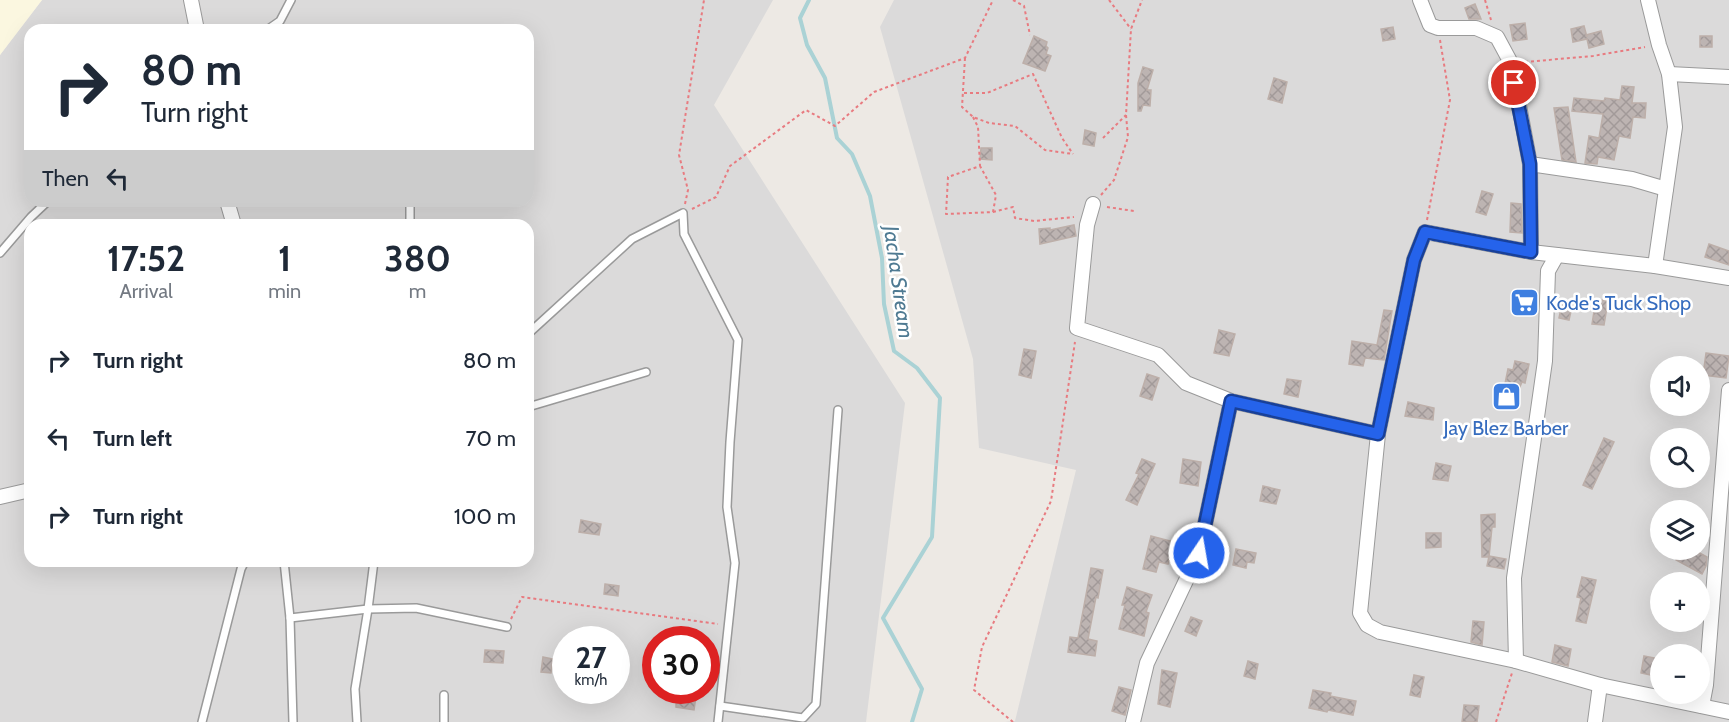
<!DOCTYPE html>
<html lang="en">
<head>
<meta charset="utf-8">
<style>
	:root { --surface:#fff; --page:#f6f6f7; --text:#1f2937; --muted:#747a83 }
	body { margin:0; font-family:Cabin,sans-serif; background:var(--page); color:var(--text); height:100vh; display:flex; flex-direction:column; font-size:22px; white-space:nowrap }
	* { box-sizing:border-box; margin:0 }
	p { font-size:20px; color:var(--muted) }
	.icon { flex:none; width:33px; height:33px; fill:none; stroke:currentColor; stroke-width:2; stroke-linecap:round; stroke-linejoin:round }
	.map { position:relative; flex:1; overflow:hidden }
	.details { position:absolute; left:24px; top:219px; width:510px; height:348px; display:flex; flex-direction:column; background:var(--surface); border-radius:18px; box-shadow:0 6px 24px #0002 }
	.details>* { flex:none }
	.guide { position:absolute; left:24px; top:24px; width:510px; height:183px; border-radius:18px; box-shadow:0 6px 24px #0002; background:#fff; color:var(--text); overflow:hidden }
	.fabs { position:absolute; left:1650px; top:356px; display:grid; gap:12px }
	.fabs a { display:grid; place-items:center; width:60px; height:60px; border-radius:50%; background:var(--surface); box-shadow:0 6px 24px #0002; font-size:30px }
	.speed { position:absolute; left:552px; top:626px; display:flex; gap:12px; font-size:30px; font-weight:700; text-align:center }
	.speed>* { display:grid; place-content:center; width:78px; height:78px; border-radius:50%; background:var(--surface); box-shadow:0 6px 24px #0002; line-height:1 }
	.speed small { font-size:15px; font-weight:400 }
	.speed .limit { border:9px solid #d22; background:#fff; color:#111 }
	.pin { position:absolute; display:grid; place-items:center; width:51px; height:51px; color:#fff; margin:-26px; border:3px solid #fff; border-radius:50%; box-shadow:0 2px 6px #0007 }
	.me { position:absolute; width:66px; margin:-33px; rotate:12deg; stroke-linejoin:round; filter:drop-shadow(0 0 4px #0008) }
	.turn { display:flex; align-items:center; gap:21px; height:126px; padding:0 18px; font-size:27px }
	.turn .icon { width:78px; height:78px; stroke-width:2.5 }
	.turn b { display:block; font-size:42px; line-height:51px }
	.then { display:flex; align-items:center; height:57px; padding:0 18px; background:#0003; gap:12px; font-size:22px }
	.eta { display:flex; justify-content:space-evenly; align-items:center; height:102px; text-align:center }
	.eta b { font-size:36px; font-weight:800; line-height:42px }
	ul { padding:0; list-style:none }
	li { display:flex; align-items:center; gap:18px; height:78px; padding:0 18px }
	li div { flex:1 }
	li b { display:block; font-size:22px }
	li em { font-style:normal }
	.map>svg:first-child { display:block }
	.residential { fill:#dbdada; fill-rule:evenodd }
	.education { fill:#fbf7e0 }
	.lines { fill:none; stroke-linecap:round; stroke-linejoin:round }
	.stream { stroke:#aad2d5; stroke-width:4 }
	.building { fill:url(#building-cross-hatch); stroke:#bdafa9; stroke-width:1.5 }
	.service-casing { stroke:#9a9a9a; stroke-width:10 }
	.minor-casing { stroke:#9a9a9a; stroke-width:16 }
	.path { stroke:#e87b80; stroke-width:2; stroke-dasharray:3 3; stroke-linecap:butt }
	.service { stroke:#fff; stroke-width:7 }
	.minor { stroke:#fff; stroke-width:14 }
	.route-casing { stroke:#184099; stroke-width:15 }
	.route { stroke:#2563eb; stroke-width:10 }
	.labels { text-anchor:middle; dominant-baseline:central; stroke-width:5; stroke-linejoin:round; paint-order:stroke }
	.shop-label { font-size:20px; fill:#366cbe; stroke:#fff; text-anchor:start }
	.water-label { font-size:21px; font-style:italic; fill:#4f7a92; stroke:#fff }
</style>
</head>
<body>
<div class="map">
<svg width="1729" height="722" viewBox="0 0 1729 722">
	<defs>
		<pattern id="building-cross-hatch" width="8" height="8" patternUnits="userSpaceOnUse" patternTransform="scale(1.5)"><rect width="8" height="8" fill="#bdb4b2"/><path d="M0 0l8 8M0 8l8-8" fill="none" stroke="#a29a99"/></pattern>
	</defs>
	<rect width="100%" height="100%" fill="#ede9e4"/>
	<!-- residential -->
	<g class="residential">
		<path d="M42,0H773L714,105L905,403L866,722H0V55ZM30,30H528V201H30ZM30,225H528V561H30ZM566,639H616V690H566ZM656,639H706V690H656Z"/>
		<path d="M894,0H1729V722H1005L1015,721L1076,470L979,448L973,359L880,27ZM1660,366H1700V405H1660ZM1660,438H1700V477H1660ZM1660,510H1700V549H1660ZM1660,582H1700V621H1660ZM1660,654H1700V693H1660Z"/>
	</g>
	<!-- education -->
	<polygon class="education" points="0,0 42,0 0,55"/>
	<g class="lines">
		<!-- stream -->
		<polyline class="stream" points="809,0 800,18 807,45 825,78 837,138 852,154 870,196 882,258 884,304 894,351 917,368 940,398 932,537 883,618 922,689 912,722"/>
	</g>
	<!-- building -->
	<g class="building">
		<polygon points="1475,4 1481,19 1469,19 1465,8"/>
		<polygon points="1525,23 1527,39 1513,41 1510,25"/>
		<polygon points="1584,26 1587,37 1586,35 1601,31 1604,44 1589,48 1587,39 1573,42 1571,29"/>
		<polygon points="1393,27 1395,39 1383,41 1381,29"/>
		<polygon points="1034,36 1047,42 1046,46 1048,48 1046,54 1051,56 1045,71 1023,63"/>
		<rect x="1700" y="36" width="12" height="11"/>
		<polygon points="1143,67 1153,70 1147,90 1151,90 1150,106 1143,105 1141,111 1138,111 1138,83"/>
		<polygon points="1274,78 1287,82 1282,103 1268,99"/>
		<polygon points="1622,86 1634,87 1632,103 1646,103 1645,118 1633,117 1630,138 1619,136 1614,160 1598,157 1597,164 1585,163 1589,136 1599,138 1603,114 1572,111 1574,98 1604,101 1605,98 1620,100"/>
		<polygon points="1568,107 1576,162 1562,160 1554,108"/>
		<polygon points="1085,130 1096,133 1094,146 1083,144"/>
		<polygon points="981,148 992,148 992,160 980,159"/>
		<polygon points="1482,191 1493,194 1486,215 1476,212"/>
		<polygon points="1511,203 1521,204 1522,233 1510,232"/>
		<polygon points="1074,225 1076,236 1040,244 1039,229 1050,228 1050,230"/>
		<polygon points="1709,244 1729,251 1729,265 1705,257"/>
		<polygon points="1519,294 1533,295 1532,312 1518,312"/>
		<polygon points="1596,299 1608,301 1604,325 1592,324"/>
		<polygon points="1563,300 1573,302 1569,320 1559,318"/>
		<polygon points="1384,310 1392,311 1384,360 1365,358 1363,366 1349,364 1352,341 1377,345"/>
		<polygon points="1219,330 1235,334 1229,356 1214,353"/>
		<polygon points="1024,349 1036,351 1031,378 1019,375"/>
		<polygon points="1706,353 1729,356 1726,378 1703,375"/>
		<polygon points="1515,361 1529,364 1525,383 1522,382 1513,403 1502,398 1508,369 1513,370"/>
		<polygon points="1147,374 1159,378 1152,400 1140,396"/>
		<polygon points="1287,379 1301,381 1298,397 1284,394"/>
		<polygon points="1408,402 1434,408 1433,420 1405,416"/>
		<polygon points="1604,438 1614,442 1592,489 1583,485"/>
		<polygon points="1142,459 1155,464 1137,505 1126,500 1139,474 1136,473"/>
		<polygon points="1183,459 1201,462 1198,486 1180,483"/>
		<polygon points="1436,463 1451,466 1448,481 1433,479"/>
		<polygon points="1263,486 1280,490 1276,504 1260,501"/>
		<polygon points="1495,514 1495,527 1492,527 1489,557 1482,557 1481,515"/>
		<polygon points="581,520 601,524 599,535 579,532"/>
		<polygon points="1426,533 1441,533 1441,547 1426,548"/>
		<polygon points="1151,536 1174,542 1168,564 1159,562 1156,572 1143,569"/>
		<polygon points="1236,549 1256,553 1254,563 1247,562 1246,568 1233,565"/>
		<polygon points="1680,549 1692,549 1707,557 1706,566 1702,574 1676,560"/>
		<polygon points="1489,556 1506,559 1504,569 1487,566"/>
		<polygon points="1091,568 1103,570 1098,598 1096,597 1088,639 1097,641 1095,656 1068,652 1070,637 1078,638"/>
		<polygon points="1582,577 1596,580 1586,623 1576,621 1581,598 1577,597"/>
		<polygon points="605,584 619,586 618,596 604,594"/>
		<polygon points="1127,587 1152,595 1146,612 1149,613 1144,636 1119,629 1125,605 1122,605"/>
		<polygon points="1191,617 1202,621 1196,636 1185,631"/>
		<polygon points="1473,621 1484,622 1482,645 1471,642"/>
		<polygon points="1555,645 1571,649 1568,666 1552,662"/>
		<polygon points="485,650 504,651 503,663 484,662"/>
		<polygon points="1644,656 1660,659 1660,677 1641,673"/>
		<polygon points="543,657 553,659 551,673 541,672"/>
		<polygon points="1248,661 1258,664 1255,679 1244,676"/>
		<polygon points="1162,670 1177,673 1170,707 1158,704"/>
		<polygon points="1414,675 1424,677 1420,697 1410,695"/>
		<polygon points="1119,687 1131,690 1125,715 1112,711"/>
		<polygon points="676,690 697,690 694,710 676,707"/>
		<polygon points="1313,690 1331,693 1330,696 1356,701 1353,715 1328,710 1327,712 1309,708"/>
		<polygon points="1464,705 1479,706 1477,722 1462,722"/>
	</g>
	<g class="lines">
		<defs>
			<g id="service">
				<polyline points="267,30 280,21 291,0"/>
				<polyline points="410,201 410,225"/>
				<polyline points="0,253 31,217 48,201"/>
				<polyline points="528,334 632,239 683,213 684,234 738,340 730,442 727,507 735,563 718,722"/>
				<polyline points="528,407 646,372"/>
				<polyline points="284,561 290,618 293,722"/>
				<polyline points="290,618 368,609 416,608 507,627"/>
				<polyline points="444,695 444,722"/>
				<polyline points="720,706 803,718 816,704 838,410"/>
				<polyline points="202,722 241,569 245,561"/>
				<polyline points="357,722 355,689 368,609 374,561"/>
			</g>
			<g id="minor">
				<polyline points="191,0 197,30"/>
				<polyline points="1420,0 1430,25 1438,28 1476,28 1497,37 1511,63 1530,164 1531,252"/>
				<polyline points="1648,0 1659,45 1669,74 1675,127 1655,266"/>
				<polyline points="1669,74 1729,77"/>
				<polyline points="1530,164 1632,179 1666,189"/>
				<polyline points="227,201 234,225"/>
				<polyline points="1093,204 1087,225 1077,328 1158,355 1186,383 1231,401 1378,434"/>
				<polyline points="1729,278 1655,266 1531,252 1425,232 1414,260 1378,434 1360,613 1367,625 1380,632 1516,661 1600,685 1729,712"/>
				<polyline points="0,497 30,490"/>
				<polyline points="1516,661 1514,578 1545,361 1548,271 1557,255"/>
				<polyline points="1702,706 1706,685 1729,390"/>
				<polyline points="1133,722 1147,663 1199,553 1231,401"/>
				<polyline points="1595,722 1600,685"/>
			</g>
		</defs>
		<!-- service casing -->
		<use href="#service" class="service-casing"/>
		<!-- minor casing -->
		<use href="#minor" class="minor-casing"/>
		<!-- path -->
		<g class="path">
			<polyline points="1013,0 1024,6 1030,35"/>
			<polyline points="1109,0 1131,29"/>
			<polyline points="1485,0 1491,20"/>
			<polyline points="965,58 962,107 973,117 989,123 1015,126 1045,150 1073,154"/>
			<polyline points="1525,62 1593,56 1645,47"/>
			<polyline points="964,93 987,93 1033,74 1062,138 1073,154"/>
			<polyline points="973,117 978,127 980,166 948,177 946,214 993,212 996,195 980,166"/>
			<polyline points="1103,138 1126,115"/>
			<polyline points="1101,195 1114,180 1128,137 1126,115 1131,29 1142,0"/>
			<polyline points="685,204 688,190 679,155 704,0"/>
			<polyline points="1107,207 1134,211"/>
			<polyline points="692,209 716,197 730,166 806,110 835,126 874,92 965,58 993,0"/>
			<polyline points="993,212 1013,207 1015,218 1034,221 1074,217"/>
			<polyline points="1427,220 1450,100 1440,40"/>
			<polyline points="511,619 522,597 718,624"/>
			<polyline points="1013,722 974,690 982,647 1051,501 1075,342"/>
			<polyline points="1496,722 1512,673"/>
		</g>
		<!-- service -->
		<use href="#service" class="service"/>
		<!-- minor -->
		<use href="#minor" class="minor"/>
	</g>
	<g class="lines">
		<defs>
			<polyline id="route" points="1199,553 1231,401 1378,434 1414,260 1425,232 1531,252 1530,164 1514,83"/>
		</defs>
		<!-- route casing -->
		<use href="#route" class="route-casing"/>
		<!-- route -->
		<use href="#route" class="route"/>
	</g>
	<!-- icons -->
	<defs>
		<symbol id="supermarket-square" viewBox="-11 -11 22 22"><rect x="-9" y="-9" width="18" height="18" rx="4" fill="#3f7fe0" stroke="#fff"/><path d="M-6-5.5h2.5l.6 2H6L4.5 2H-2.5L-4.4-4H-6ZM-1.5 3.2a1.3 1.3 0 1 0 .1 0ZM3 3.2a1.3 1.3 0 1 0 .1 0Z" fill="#fff"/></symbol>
		<symbol id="shop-square" viewBox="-11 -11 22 22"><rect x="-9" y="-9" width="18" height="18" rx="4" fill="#3f7fe0" stroke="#fff"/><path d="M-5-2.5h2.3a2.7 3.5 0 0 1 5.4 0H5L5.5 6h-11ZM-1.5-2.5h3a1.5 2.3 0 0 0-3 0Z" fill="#fff"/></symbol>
	</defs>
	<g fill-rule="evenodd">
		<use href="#supermarket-square" x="1508" y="286" width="33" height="33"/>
		<use href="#shop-square" x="1490" y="380" width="33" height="33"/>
	</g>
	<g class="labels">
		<!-- shop labels -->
		<g class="shop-label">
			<text x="1546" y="303">Kode's Tuck Shop</text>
			<text x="1506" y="428" text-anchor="middle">Jay Blez Barber</text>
		</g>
		<!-- water labels -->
		<g class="water-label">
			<text transform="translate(899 282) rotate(82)">Jacha Stream</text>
		</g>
	</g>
</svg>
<div class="fabs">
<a><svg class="icon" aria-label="sound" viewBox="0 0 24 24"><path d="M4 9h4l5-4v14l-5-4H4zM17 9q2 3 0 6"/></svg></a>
<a><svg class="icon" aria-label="search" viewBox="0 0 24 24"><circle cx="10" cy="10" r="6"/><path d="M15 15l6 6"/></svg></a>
<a><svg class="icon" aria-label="layers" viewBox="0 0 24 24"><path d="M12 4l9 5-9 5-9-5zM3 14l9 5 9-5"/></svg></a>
<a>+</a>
<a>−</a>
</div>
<div class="speed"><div>27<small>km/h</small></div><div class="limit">30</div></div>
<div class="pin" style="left:1514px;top:83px;background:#d93025"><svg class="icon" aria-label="arrive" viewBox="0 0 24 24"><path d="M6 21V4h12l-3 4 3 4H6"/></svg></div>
<svg class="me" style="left:1199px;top:553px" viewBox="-20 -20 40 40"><circle r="17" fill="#2563eb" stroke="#fff" stroke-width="3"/><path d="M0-11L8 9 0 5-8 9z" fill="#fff"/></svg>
<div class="guide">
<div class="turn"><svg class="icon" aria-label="right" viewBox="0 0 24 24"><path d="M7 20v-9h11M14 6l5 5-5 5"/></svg><div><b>80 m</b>Turn right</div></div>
<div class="then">Then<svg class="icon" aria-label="left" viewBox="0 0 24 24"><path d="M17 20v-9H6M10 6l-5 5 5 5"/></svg></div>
</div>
<section class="details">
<div class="eta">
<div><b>17:52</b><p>Arrival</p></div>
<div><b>1</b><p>min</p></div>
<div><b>380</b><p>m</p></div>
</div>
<ul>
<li><svg class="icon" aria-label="right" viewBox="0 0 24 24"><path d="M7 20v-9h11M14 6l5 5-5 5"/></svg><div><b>Turn right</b></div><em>80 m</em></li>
<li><svg class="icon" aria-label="left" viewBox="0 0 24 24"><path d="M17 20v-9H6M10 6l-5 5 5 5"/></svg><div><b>Turn left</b></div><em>70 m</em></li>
<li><svg class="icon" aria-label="right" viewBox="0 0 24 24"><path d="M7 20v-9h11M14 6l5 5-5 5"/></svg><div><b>Turn right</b></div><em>100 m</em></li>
</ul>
</section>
</div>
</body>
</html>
